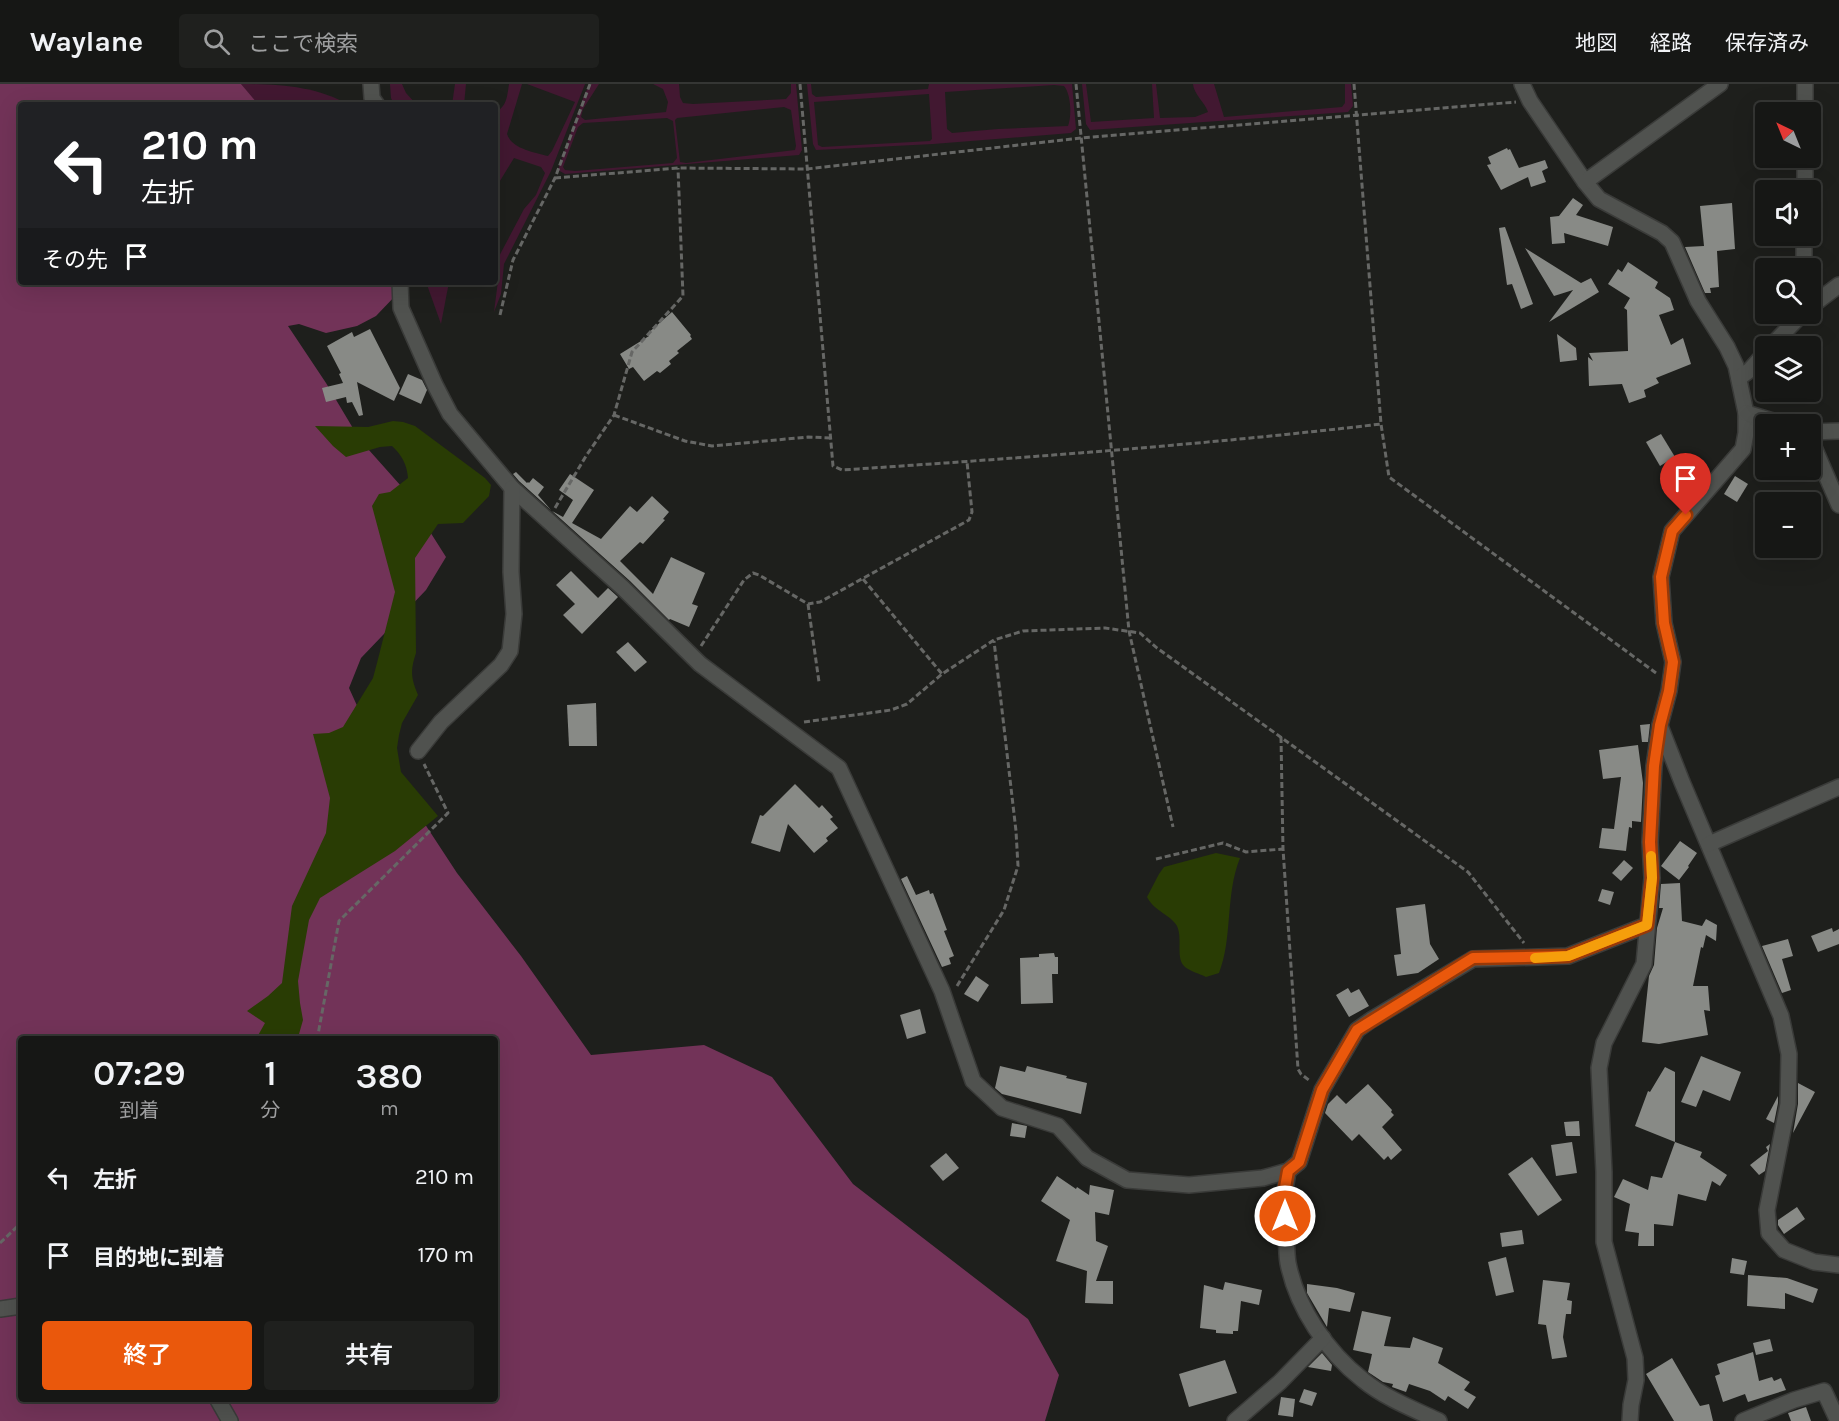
<!DOCTYPE html>
<html lang="ja">
<head>
<meta charset="utf-8">
<style>
	:root { --surface:#161715; --page:#1f201e; --text:#f1f3f6; --muted:#9e9fa0; --line:#353634; --accent:#ea580c }
	body { margin:0; font-family:Karla,"Noto Sans JP",sans-serif; background:var(--page); color:var(--text); height:100vh; display:flex; flex-direction:column; font-size:22px; white-space:nowrap }
	* { box-sizing:border-box; margin:0 }
	p { font-size:20px; color:var(--muted) }
	.icon { flex:none; width:33px; height:33px; fill:none; stroke:currentColor; stroke-width:2; stroke-linecap:round; stroke-linejoin:round }
	.map { position:relative; flex:1; overflow:hidden }
	.sheet { position:absolute; left:18px; top:952px; width:480px; height:366px; display:flex; flex-direction:column; background:var(--surface); border-radius:6px; box-shadow:0 6px 24px #0002,0 0 0 2px var(--line) }
	.sheet>* { flex:none }
	.top-card { position:absolute; left:18px; top:18px; width:480px; height:183px; border-radius:6px; box-shadow:0 6px 24px #0002,0 0 0 2px var(--line); background:#202124; color:#fff; overflow:hidden }
	.needle { width:39px; rotate:317deg }
	.fabs { position:absolute; left:1755px; top:18px; display:grid; gap:12px }
	.fabs a { display:grid; place-items:center; width:66px; height:66px; border-radius:6px; background:var(--surface); box-shadow:0 6px 24px #0002,0 0 0 2px var(--line); font-size:30px }
	.pin { position:absolute; display:grid; place-items:center; width:51px; height:51px; color:#fff; margin:-62px -26px; border-radius:50% 50% 50% 0; rotate:-45deg; box-shadow:0 0 6px #0007 }
	.pin .icon { rotate:45deg }
	.me { position:absolute; width:66px; margin:-33px; rotate:0deg; stroke-linejoin:round; filter:drop-shadow(0 0 4px #0008) }
	.turn { display:flex; align-items:center; gap:21px; height:126px; padding:0 24px; font-size:27px }
	.turn .icon { width:78px; height:78px; stroke-width:2.5 }
	.turn b { display:block; font-size:42px; line-height:51px }
	.then { display:flex; align-items:center; height:57px; padding:0 24px; background:#0003; gap:12px; font-size:22px }
	.eta { display:flex; justify-content:space-evenly; align-items:center; height:102px; text-align:center }
	.eta b { font-size:36px; font-weight:600; line-height:42px }
	.button { display:flex; gap:12px; margin-top:auto; padding:12px 24px }
	.button a { flex:1; height:69px; border-radius:6px; background:var(--accent); color:#fff; font-size:24px; font-weight:600; line-height:69px; text-align:center }
	.button a+a { background:var(--page); color:var(--text) }
	ul { padding:0; list-style:none }
	li { display:flex; align-items:center; gap:18px; height:78px; padding:0 24px }
	li div { flex:1 }
	li b { display:block; font-size:22px }
	li em { font-style:normal }
	header { display:flex; align-items:center; gap:36px; box-sizing:border-box; height:84px; padding:0 30px; background:var(--surface); border-bottom:2px solid var(--line) }
	header strong { font-size:28px }
	nav { display:flex; gap:33px; margin-inline-start:auto; font-size:21px }
	.search { width:420px; height:54px; background:var(--page); display:flex; align-items:center; gap:15px; box-sizing:border-box; padding:0 21px; border-radius:6px; color:var(--muted); font-size:22px }
	.map>svg:first-child { display:block }
	.green { fill:#421831; fill-rule:evenodd }
	.forest { fill:#723358; fill-rule:evenodd }
	.water { fill:#293c04 }
	.building { fill:#888a86 }
	.lines { fill:none; stroke-linecap:round; stroke-linejoin:round }
	.minor-casing { stroke:#3a3b39; stroke-width:18 }
	.path { stroke:#666765; stroke-width:3; stroke-dasharray:6 3; stroke-linecap:butt }
	.minor { stroke:#50524f; stroke-width:15 }
	.route-casing { stroke:#983908; stroke-width:15 }
	.route { stroke:#ea580c; stroke-width:10 }
	.slow { stroke:#f59e0b; stroke-width:10 }
</style>
</head>
<body>
<header>
<strong>Waylane</strong>
<div class="search"><svg class="icon" aria-label="search" viewBox="0 0 24 24"><circle cx="10" cy="10" r="6"/><path d="M15 15l6 6"/></svg>ここで検索</div>
<nav><a>地図</a><a>経路</a><a>保存済み</a></nav>
</header>
<div class="map">
<svg width="1839" height="1337" viewBox="0 0 1839 1337">
	<rect width="100%" height="100%" fill="#1e1f1c"/>
	<!-- green -->
	<g class="green">
		<path d="M241,0C278,0 316,2 349,21H257Z"/>
		<polygon points="390,0 402,0 406,9 417,21 394,21 391,14"/>
		<polygon points="455,0 466,0 464,21 452,21"/>
		<path d="M509,0H522L507,50C512,65 534,68 548,72L552,67L575,18L527,0H585L551,87L504,180L501,210L494,228L499,189L495,187V180L524,125L536,111L545,89L541,83L514,74L495,105V29C507,22 507,13 509,0Z"/>
		<path d="M591,0H599L583,25L581,33L585,36L666,28L668,18L663,5L653,0H679L680,13L683,19L693,20L786,15L791,9V0H796L802,66L799,71L565,90L558,86L560,80L585,9ZM784,23L791,26L796,62L795,66L686,79L680,78L675,36L677,34ZM667,34L673,37L677,74L673,79L575,87L565,86L563,83L578,43L583,39Z"/>
		<path d="M807,0H811L812,10L816,13L928,5L929,0H1072L1076,45L1071,49L933,60L816,66L813,60ZM1054,1L1064,2C1071,10 1072,32 1068,42L998,45L952,49L947,45L945,8ZM929,10L932,55L930,57L822,63L818,61L814,18Z"/>
		<path d="M1082,0H1086L1091,38L1154,34L1152,0H1156L1160,34L1195,33L1208,28C1205,18 1194,11 1193,0H1214L1224,33L1342,23L1345,19V0H1351L1353,22L1348,28L1090,46L1086,40Z"/>
		<polygon points="426,198 449,198 441,240"/>
	</g>
	<!-- forest -->
	<path class="forest" d="M0,0H241L257,19V21H21V198H395L397,210L376,232L357,242L326,249L299,240L288,242L326,299L360,356L401,402L446,473L426,506L361,574L349,604L379,670L457,789L521,872L591,971L704,961L772,993L853,1100L1028,1235L1059,1291L1045,1337H0ZM21,956H495V1316H21Z"/>
	<!-- water -->
	<g class="water">
		<path d="M393,337L403,338L415,342L485,394L491,401L489,412L463,439L438,440L415,474L416,569C410,587 411,594 418,611L402,639L399,651L397,664L401,688L438,732L395,767L320,814L309,836L298,897L300,919L303,936L299,950L292,955H256L265,939L247,927L268,912L282,899L292,822L326,749L330,714L313,650L329,649L343,643L373,594L377,579L395,508L372,422L379,410L390,408L408,394C407,381 402,371 392,362L380,363L346,373L333,362L315,342L368,343Z"/>
		<path d="M1216,769L1240,774C1225,811 1233,854 1219,889L1206,893C1200,890 1190,887 1185,883C1175,875 1183,855 1177,842C1171,831 1154,827 1147,813L1159,790L1164,783Z"/>
	</g>
	<!-- building -->
	<g class="building">
		<polygon points="1507,64 1508,66 1510,65 1519,84 1545,76 1548,84 1542,87 1546,98 1531,103 1528,93 1501,106 1487,81 1491,80 1488,73"/>
		<polygon points="1573,114 1583,121 1576,131 1613,143 1608,162 1564,149 1565,159 1552,160 1550,133 1559,132"/>
		<polygon points="1732,119 1735,165 1717,167 1719,203 1710,204 1711,209 1705,209 1685,163 1704,162 1700,122"/>
		<polygon points="1505,143 1533,220 1521,225 1512,200 1507,201 1499,144"/>
		<polygon points="1525,164 1581,199 1591,194 1599,208 1549,238 1573,206 1554,212"/>
		<polygon points="1628,178 1658,198 1655,204 1670,214 1674,226 1659,231 1671,261 1683,254 1691,280 1656,294 1659,299 1644,306 1646,313 1629,319 1622,300 1589,302 1588,273 1593,277 1589,269 1628,267 1627,226 1624,224 1630,214 1608,200 1618,185 1622,188"/>
		<polygon points="672,228 691,251 690,252 692,255 677,267 679,269 669,277 671,280 660,289 657,287 644,297 633,283 629,285 620,270 649,252 647,250"/>
		<polygon points="370,245 400,304 394,317 357,298 363,331 359,332 352,318 347,319 346,313 326,318 322,304 343,299 339,290 341,289 327,262 352,248 354,253"/>
		<polygon points="1557,250 1576,264 1577,276 1560,278"/>
		<polygon points="408,290 422,296 427,306 421,320 399,310"/>
		<polygon points="1661,350 1675,373 1660,382 1646,358"/>
		<polygon points="516,388 527,399 528,398 529,399 533,394 544,403 538,411 551,426 519,397 513,390"/>
		<polygon points="570,390 594,406 572,439 601,455 630,422 637,428 652,412 669,428 663,435 665,436 643,460 640,458 620,477 653,510 671,473 705,489 692,520 698,522 689,543 670,535 669,536 630,497 552,427 563,433 573,416 559,406"/>
		<polygon points="1735,392 1748,400 1737,418 1724,410"/>
		<polygon points="571,487 598,514 608,504 618,513 582,550 563,531 575,520 556,501"/>
		<polygon points="628,558 647,578 635,588 616,568"/>
		<polygon points="596,619 597,662 569,662 567,621"/>
		<polygon points="1650,640 1648,658 1642,658 1640,641"/>
		<polygon points="1638,661 1643,699 1641,738 1632,737 1632,744 1629,743 1626,767 1599,764 1602,744 1614,745 1621,693 1603,695 1599,666"/>
		<polygon points="795,700 819,724 822,721 833,733 830,735 838,744 826,754 828,757 814,769 788,740 780,768 751,759 760,731 763,732"/>
		<polygon points="1680,757 1697,769 1688,782 1689,783 1679,796 1661,782"/>
		<polygon points="1624,776 1633,784 1621,797 1612,789"/>
		<polygon points="907,792 916,811 929,806 930,810 933,809 947,846 944,847 954,872 949,874 951,880 942,883 901,795"/>
		<polygon points="1680,799 1682,837 1702,842 1706,835 1717,841 1716,857 1706,851 1703,864 1701,863 1693,902 1708,902 1710,927 1704,926 1708,951 1659,960 1642,958 1649,892 1654,881 1657,844 1663,824 1659,824 1661,800"/>
		<polygon points="1602,805 1614,808 1610,821 1598,817"/>
		<polygon points="1425,820 1430,860 1439,875 1418,889 1397,892 1394,871 1401,870 1396,824"/>
		<polygon points="1832,844 1833,848 1839,845 1839,860 1818,868 1811,852"/>
		<polygon points="1788,855 1793,872 1782,875 1791,906 1782,909 1762,862"/>
		<polygon points="1054,869 1055,873 1058,873 1058,890 1052,890 1053,919 1021,920 1020,874 1039,873 1039,870"/>
		<polygon points="976,892 989,901 978,918 964,910"/>
		<polygon points="1348,904 1351,909 1359,905 1369,922 1349,933 1336,911"/>
		<polygon points="920,925 926,949 907,955 900,931"/>
		<polygon points="1701,972 1741,988 1730,1017 1703,1006 1696,1023 1681,1018"/>
		<polygon points="1000,982 1025,988 1027,982 1067,992 1066,994 1087,999 1081,1030 1002,1010 995,1004"/>
		<polygon points="1665,983 1675,988 1675,1058 1635,1042 1648,1007 1650,1008"/>
		<polygon points="1798,999 1815,1008 1793,1049 1798,1020"/>
		<polygon points="1368,1000 1392,1026 1391,1028 1394,1031 1382,1043 1402,1066 1391,1076 1388,1072 1384,1076 1359,1050 1352,1057 1325,1029 1328,1020 1337,1011 1346,1020"/>
		<polygon points="1778,1012 1778,1019 1774,1039 1766,1035"/>
		<polygon points="1579,1037 1580,1052 1566,1052 1564,1038"/>
		<polygon points="1012,1039 1027,1042 1025,1054 1010,1052"/>
		<polygon points="1572,1058 1577,1089 1556,1092 1551,1061"/>
		<polygon points="1675,1058 1702,1068 1700,1073 1727,1091 1720,1102 1712,1097 1706,1117 1678,1110 1673,1142 1654,1140 1654,1162 1638,1162 1639,1149 1625,1147 1630,1120 1614,1113 1623,1095 1648,1106 1651,1092 1662,1094"/>
		<polygon points="1770,1060 1765,1087 1759,1091 1750,1081 1768,1067 1766,1063"/>
		<polygon points="946,1069 959,1084 943,1097 930,1082"/>
		<polygon points="1532,1073 1562,1116 1538,1132 1508,1090"/>
		<polygon points="1057,1092 1076,1105 1077,1103 1089,1111 1090,1101 1114,1106 1109,1131 1095,1128 1096,1157 1108,1162 1096,1197 1113,1197 1113,1220 1085,1219 1087,1187 1056,1177 1070,1136 1041,1117"/>
		<polygon points="1797,1123 1805,1135 1784,1150 1778,1141 1778,1136"/>
		<polygon points="1522,1146 1524,1160 1502,1163 1500,1149"/>
		<polygon points="1506,1173 1514,1208 1496,1212 1488,1178"/>
		<polygon points="1732,1174 1747,1177 1744,1191 1730,1189"/>
		<polygon points="1748,1191 1787,1194 1818,1205 1813,1219 1785,1209 1785,1225 1747,1222"/>
		<polygon points="1543,1196 1570,1199 1567,1216 1572,1217 1571,1230 1566,1230 1563,1253 1567,1273 1552,1275 1546,1241 1538,1240"/>
		<polygon points="1225,1198 1262,1206 1259,1221 1241,1217 1238,1247 1233,1247 1233,1250 1216,1249 1216,1246 1200,1244 1204,1201 1223,1206"/>
		<polygon points="1307,1200 1337,1204 1355,1209 1350,1228 1329,1224 1327,1243 1307,1209"/>
		<polygon points="1362,1227 1391,1233 1384,1262 1410,1264 1413,1253 1443,1264 1438,1279 1470,1298 1464,1306 1476,1313 1468,1325 1448,1312 1445,1317 1430,1307 1409,1300 1406,1308 1392,1303 1393,1300 1383,1298 1368,1288 1372,1270 1353,1266"/>
		<polygon points="1770,1255 1773,1267 1756,1271 1753,1259"/>
		<polygon points="1753,1268 1759,1297 1772,1293 1774,1297 1781,1294 1786,1306 1748,1318 1745,1310 1723,1318 1715,1292 1720,1290 1717,1280"/>
		<polygon points="1322,1269 1332,1281 1331,1287 1308,1283"/>
		<polygon points="1672,1274 1700,1322 1709,1320 1713,1337 1674,1337 1646,1290"/>
		<polygon points="1225,1276 1237,1309 1189,1323 1179,1290"/>
		<polygon points="1304,1305 1317,1309 1312,1322 1299,1318"/>
		<polygon points="1281,1313 1295,1315 1293,1333 1278,1331"/>
		<polygon points="1806,1323 1811,1337 1791,1337 1788,1329"/>
	</g>
	<g class="lines">
		<defs>
			<g id="minor">
				<polyline points="371,0 372,14 377,21"/>
				<polyline points="1522,0 1530,17 1585,98 1599,115 1662,149 1672,158 1698,217 1727,263 1736,282 1746,329 1746,349 1743,365 1672,447 1661,493 1664,539 1673,578 1669,607 1660,641 1654,682 1650,758 1652,794 1644,880 1604,959 1599,984 1604,1088 1604,1158 1635,1274 1636,1296 1631,1321 1630,1337"/>
				<polyline points="1805,28 1805,0"/>
				<polyline points="1585,98 1720,0"/>
				<polyline points="1805,106 1805,74"/>
				<polyline points="1804,184 1804,152"/>
				<polyline points="400,198 401,224 435,301 450,330 512,404 623,504 700,580 839,684 942,907 973,997 1002,1024 1058,1042 1087,1074 1127,1096 1189,1101 1263,1094 1288,1087 1299,1078 1322,1006 1357,946 1371,936 1473,875 1568,872 1647,841"/>
				<polyline points="1810,223 1839,201"/>
				<polyline points="1771,262 1802,230"/>
				<polyline points="1739,294 1750,286 1766,268"/>
				<polyline points="1746,329 1783,340"/>
				<polyline points="1810,348 1839,347"/>
				<polyline points="1810,354 1839,421"/>
				<polyline points="1660,642 1682,698 1781,932 1789,970 1788,1020 1767,1126 1769,1149 1784,1166 1814,1178 1839,1181"/>
				<polyline points="418,667 441,638 501,581 510,567 514,530 511,488 512,404"/>
				<polyline points="1709,760 1839,703"/>
				<path d="M1288,1087C1284,1107 1285,1122 1286,1142C1287,1154 1286,1167 1288,1179C1297,1224 1327,1268 1363,1296C1385,1314 1413,1325 1439,1337"/>
				<polyline points="0,1225 21,1222"/>
				<polyline points="218,1316 230,1337"/>
				<polyline points="1235,1337 1280,1298 1323,1254"/>
				<polyline points="1743,1337 1794,1316 1824,1307 1838,1337"/>
			</g>
		</defs>
		<!-- minor casing -->
		<use href="#minor" class="minor-casing"/>
		<!-- path -->
		<g class="path">
			<path d="M800,0L833,382L842,386C1022,374 1202,361 1381,340"/>
			<polyline points="1076,0 1129,547 1173,743"/>
			<polyline points="1354,0 1381,340 1389,393 1656,589"/>
			<polyline points="555,94 678,84 807,85 1081,54 1516,18"/>
			<polyline points="500,231 513,176 555,94 590,0"/>
			<polyline points="614,331 685,357 712,362 808,353 831,354"/>
			<polyline points="555,424 586,372 614,331 632,268 683,212 678,84"/>
			<polyline points="863,495 942,590"/>
			<polyline points="808,520 819,598"/>
			<polyline points="701,562 744,496 753,489 759,491 808,520 820,518 969,436 972,428 967,378"/>
			<polyline points="804,638 891,626 907,620 942,590 994,556 1023,547 1105,544 1140,549 1157,564 1468,788 1524,859"/>
			<polyline points="1281,653 1283,765 1298,985 1301,990 1310,997"/>
			<polyline points="1156,775 1223,759 1246,768 1283,765"/>
			<polyline points="957,902 1004,826 1018,782 1016,747 994,557"/>
			<polyline points="317,956 339,837 448,729 424,680"/>
			<polyline points="0,1159 21,1139"/>
		</g>
		<!-- minor -->
		<use href="#minor" class="minor"/>
	</g>
	<g class="lines">
		<defs>
			<polyline id="route" points="1285,1132 1284,1109 1288,1087 1299,1078 1322,1006 1357,946 1473,874 1568,872 1647,841 1652,794 1650,758 1654,682 1660,641 1669,607 1673,578 1664,539 1661,493 1672,447 1686,431"/>
		</defs>
		<!-- route casing -->
		<use href="#route" class="route-casing"/>
		<!-- route -->
		<use href="#route" class="route"/>
		<!-- slow -->
		<polyline class="slow" points="1535,874 1568,872 1647,841 1652,794 1651,772"/>
	</g>
</svg>
<div class="fabs">
<a><svg class="needle" viewBox="-14 -14 28 28"><path d="M0-13l5 13h-10z" fill="#e53935"/><path d="M0 13l5-13h-10z" fill="#9e9fa0"/></svg></a>
<a><svg class="icon" aria-label="sound" viewBox="0 0 24 24"><path d="M4 9h4l5-4v14l-5-4H4zM17 9q2 3 0 6"/></svg></a>
<a><svg class="icon" aria-label="search" viewBox="0 0 24 24"><circle cx="10" cy="10" r="6"/><path d="M15 15l6 6"/></svg></a>
<a><svg class="icon" aria-label="layers" viewBox="0 0 24 24"><path d="M12 4l9 5-9 5-9-5zM3 14l9 5 9-5"/></svg></a>
<a>+</a>
<a>−</a>
</div>
<div class="pin" style="left:1686px;top:431px;background:#d93025"><svg class="icon" aria-label="arrive" viewBox="0 0 24 24"><path d="M6 21V4h12l-3 4 3 4H6"/></svg></div>
<svg class="me" style="left:1285px;top:1132px" viewBox="-20 -20 40 40"><circle r="17" fill="#ea580c" stroke="#fff" stroke-width="3"/><path d="M0-11L8 9 0 5-8 9z" fill="#fff"/></svg>
<div class="top-card">
<div class="turn"><svg class="icon" aria-label="left" viewBox="0 0 24 24"><path d="M17 20v-9H6M10 6l-5 5 5 5"/></svg><div><b>210 m</b>左折</div></div>
<div class="then">その先<svg class="icon" aria-label="arrive" viewBox="0 0 24 24"><path d="M6 21V4h12l-3 4 3 4H6"/></svg></div>
</div>
<section class="sheet">
<div class="eta">
<div><b>07:29</b><p>到着</p></div>
<div><b>1</b><p>分</p></div>
<div><b>380</b><p>m</p></div>
</div>
<ul>
<li><svg class="icon" aria-label="left" viewBox="0 0 24 24"><path d="M17 20v-9H6M10 6l-5 5 5 5"/></svg><div><b>左折</b></div><em>210 m</em></li>
<li><svg class="icon" aria-label="arrive" viewBox="0 0 24 24"><path d="M6 21V4h12l-3 4 3 4H6"/></svg><div><b>目的地に到着</b></div><em>170 m</em></li>
</ul>
<div class="button"><a>終了</a><a>共有</a></div>
</section>
</div>
</body>
</html>
